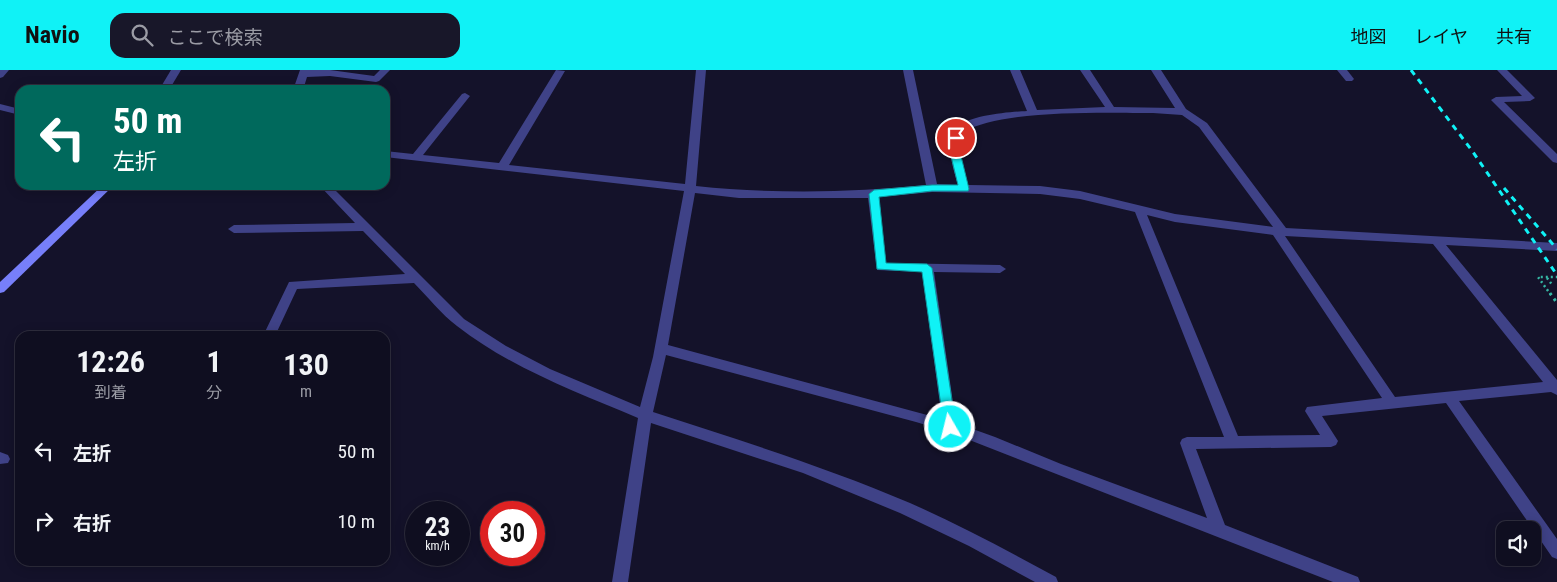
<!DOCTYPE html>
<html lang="ja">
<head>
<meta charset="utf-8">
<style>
	:root { --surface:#0f0e20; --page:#181729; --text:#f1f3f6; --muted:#9b9ca5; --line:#2f2e3e; --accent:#10f2f6 }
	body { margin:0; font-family:"Roboto Condensed","Noto Sans JP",sans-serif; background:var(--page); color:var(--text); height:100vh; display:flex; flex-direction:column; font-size:19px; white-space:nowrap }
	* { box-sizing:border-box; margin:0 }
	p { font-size:16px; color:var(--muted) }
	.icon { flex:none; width:28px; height:28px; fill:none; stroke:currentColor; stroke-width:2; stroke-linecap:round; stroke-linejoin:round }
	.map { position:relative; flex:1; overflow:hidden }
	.side { position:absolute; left:15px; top:261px; width:375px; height:235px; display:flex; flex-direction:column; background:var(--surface); border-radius:15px; box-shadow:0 2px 12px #0003,0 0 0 1px var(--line) }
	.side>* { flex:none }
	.guide { position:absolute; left:15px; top:15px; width:375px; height:105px; border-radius:15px; box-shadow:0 2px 12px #0003,0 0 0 1px var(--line); background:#00695c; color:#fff; overflow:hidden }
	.fabs { position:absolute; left:1496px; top:451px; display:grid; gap:10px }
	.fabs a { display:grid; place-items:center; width:45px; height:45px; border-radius:10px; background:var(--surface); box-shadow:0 2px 12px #0003,0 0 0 1px var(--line); font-size:25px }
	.speed { position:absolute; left:405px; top:431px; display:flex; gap:10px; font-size:25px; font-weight:700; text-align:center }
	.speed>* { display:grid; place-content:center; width:65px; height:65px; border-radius:50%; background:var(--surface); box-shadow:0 2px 12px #0003,0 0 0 1px var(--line); line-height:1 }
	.speed small { font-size:12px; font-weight:400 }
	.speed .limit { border:8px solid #d22; background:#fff; color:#111 }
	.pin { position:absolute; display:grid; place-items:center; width:42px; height:42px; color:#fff; margin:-21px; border:2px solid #fff; border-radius:50%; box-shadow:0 1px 5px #0007 }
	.me { position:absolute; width:55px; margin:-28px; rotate:352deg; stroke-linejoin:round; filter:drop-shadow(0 0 4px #0008) }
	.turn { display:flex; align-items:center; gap:18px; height:105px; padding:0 15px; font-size:22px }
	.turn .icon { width:65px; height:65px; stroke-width:2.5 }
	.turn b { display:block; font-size:35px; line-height:42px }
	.eta { display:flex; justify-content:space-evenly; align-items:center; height:85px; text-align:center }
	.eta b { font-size:30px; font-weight:700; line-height:35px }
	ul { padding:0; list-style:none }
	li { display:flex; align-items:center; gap:15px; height:70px; padding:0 15px }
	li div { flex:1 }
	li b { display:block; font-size:19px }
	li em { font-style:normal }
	header { display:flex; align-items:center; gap:30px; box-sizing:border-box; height:70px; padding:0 25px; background:var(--accent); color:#111 }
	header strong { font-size:24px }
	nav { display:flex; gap:28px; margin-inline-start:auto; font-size:18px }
	.search { width:350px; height:45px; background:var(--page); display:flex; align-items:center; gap:12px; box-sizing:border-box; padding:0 18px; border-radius:15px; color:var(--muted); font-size:19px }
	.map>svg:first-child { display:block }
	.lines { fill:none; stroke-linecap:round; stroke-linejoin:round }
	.path-far1 { stroke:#36b8a5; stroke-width:2.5; stroke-dasharray:2 3; stroke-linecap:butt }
	.path { stroke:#36b8a5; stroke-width:3; stroke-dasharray:2.5 4.5; stroke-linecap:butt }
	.street { fill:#3f4287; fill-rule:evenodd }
	.secondary { fill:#777ffa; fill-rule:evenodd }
	.rail { stroke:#10f2f6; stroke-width:3; stroke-dasharray:6 5.5; stroke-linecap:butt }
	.route { fill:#10f2f6; stroke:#0a9da0 }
</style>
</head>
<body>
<header>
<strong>Navio</strong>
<div class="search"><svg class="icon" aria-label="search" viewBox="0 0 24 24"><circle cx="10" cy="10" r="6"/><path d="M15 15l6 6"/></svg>ここで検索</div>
<nav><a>地図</a><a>レイヤ</a><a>共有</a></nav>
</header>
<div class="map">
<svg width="1557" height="512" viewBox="0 0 1557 512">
	<rect width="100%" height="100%" fill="#14122a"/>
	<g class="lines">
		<!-- path-far1 -->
		<g class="path-far1">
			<polyline points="1547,208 1553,216"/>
			<polyline points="1551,225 1538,207 1557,207"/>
		</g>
		<!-- path -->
		<polyline class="path" points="1550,223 1557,233"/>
		<!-- street -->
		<g class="street">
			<polygon points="0,0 9,0 3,7 0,8"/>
			<polygon points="171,0 181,0 169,20 159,20"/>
			<polygon points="300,0 330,0 374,6 380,0 390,0 379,11 376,12 330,6 307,7 303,20 293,20"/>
			<path d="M556,0L565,1L509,95L685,114L696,0H706L696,116C772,124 850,123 926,115L903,0H913L937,114L958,115C954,101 949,87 951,73C951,68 953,62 956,58C969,45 1009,42 1027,41L1010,0H1020L1037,40L1105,37L1080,0H1090L1114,37L1175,38L1151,0H1161L1186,39L1207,53L1286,158L1557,173V181L1446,175L1557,310V325L1551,322L1459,331L1557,469V489L1552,487L1446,333L1322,346L1338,371L1336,375L1331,377L1196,379L1225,455L1358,507L1360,512H1333L949,362L916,352L666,285L653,342C739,370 826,397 910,433C960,455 1008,481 1056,507L1058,512H1035L969,476L900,443L803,403L651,353L628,512H612L638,348C576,322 511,298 457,256C441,244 428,227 414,213L297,219L275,266H263L289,212L405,204L363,161L234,163L228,159L234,155L355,153L319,115H330L464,249L506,276L550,299L640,337L653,287L684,121L385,87V81L413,84L462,24L465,23L470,26L423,85L499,93ZM1153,43L1182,45L1199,57L1273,157L1175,144L1080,121L1040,116L968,115C964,98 957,79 964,62C1001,39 1107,43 1153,43ZM932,122L1040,124L1080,129L1135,142L1224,367H1187L1182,369L1180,373L1207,448L1061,394L995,367L956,353L934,202L1000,203L1006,199L1000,195L886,193L879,127ZM695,123L739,128H868L877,200L922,202L942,349L668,275ZM1147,145L1175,152L1273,165L1382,328L1307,337L1305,341L1320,365L1238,366ZM1285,166L1433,174L1543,312L1395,327Z"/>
			<polygon points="1337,0 1347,0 1354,9 1352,11 1346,11"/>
			<polygon points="1497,0 1507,0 1535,28 1530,31 1504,32 1557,84 1557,93 1553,92 1491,30 1496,27 1522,26"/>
			<polygon points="0,34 20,39 20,45 0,40"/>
			<polygon points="0,382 8,385 10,389 8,393 0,394"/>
		</g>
		<!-- secondary -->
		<polygon class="secondary" points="103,115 114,115 4,222 0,223 0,212"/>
		<!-- rail -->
		<g class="rail">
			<polyline points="1411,0 1473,82 1557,205"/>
			<polyline points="1504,118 1557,179"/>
		</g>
	</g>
	<!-- route -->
	<polygon class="route" points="956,65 961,68 961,86 969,119 968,121 932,121 879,127 886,193 927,194 932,198 956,357 954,361 950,362 945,361 944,357 922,202 877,199 869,124 874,120 932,115 958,115 951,86 952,68"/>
</svg>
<div class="fabs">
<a><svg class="icon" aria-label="sound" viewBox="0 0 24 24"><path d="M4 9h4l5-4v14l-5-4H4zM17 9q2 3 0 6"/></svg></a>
</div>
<div class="speed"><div>23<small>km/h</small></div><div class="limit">30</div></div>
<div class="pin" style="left:956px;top:68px;background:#d93025"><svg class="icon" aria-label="arrive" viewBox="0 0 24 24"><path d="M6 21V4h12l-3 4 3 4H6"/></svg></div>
<svg class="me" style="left:950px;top:357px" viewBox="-20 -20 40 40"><circle r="17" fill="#10f2f6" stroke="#fff" stroke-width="3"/><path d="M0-11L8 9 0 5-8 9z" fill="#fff"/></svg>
<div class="guide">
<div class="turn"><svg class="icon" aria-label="left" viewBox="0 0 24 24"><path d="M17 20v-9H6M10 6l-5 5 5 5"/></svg><div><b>50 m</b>左折</div></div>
</div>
<section class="side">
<div class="eta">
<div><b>12:26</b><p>到着</p></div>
<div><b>1</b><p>分</p></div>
<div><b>130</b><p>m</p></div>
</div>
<ul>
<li><svg class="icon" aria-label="left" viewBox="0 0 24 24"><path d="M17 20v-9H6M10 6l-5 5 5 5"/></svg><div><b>左折</b></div><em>50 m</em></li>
<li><svg class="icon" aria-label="right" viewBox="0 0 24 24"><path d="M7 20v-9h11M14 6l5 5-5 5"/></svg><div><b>右折</b></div><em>10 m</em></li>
</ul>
</section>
</div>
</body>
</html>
